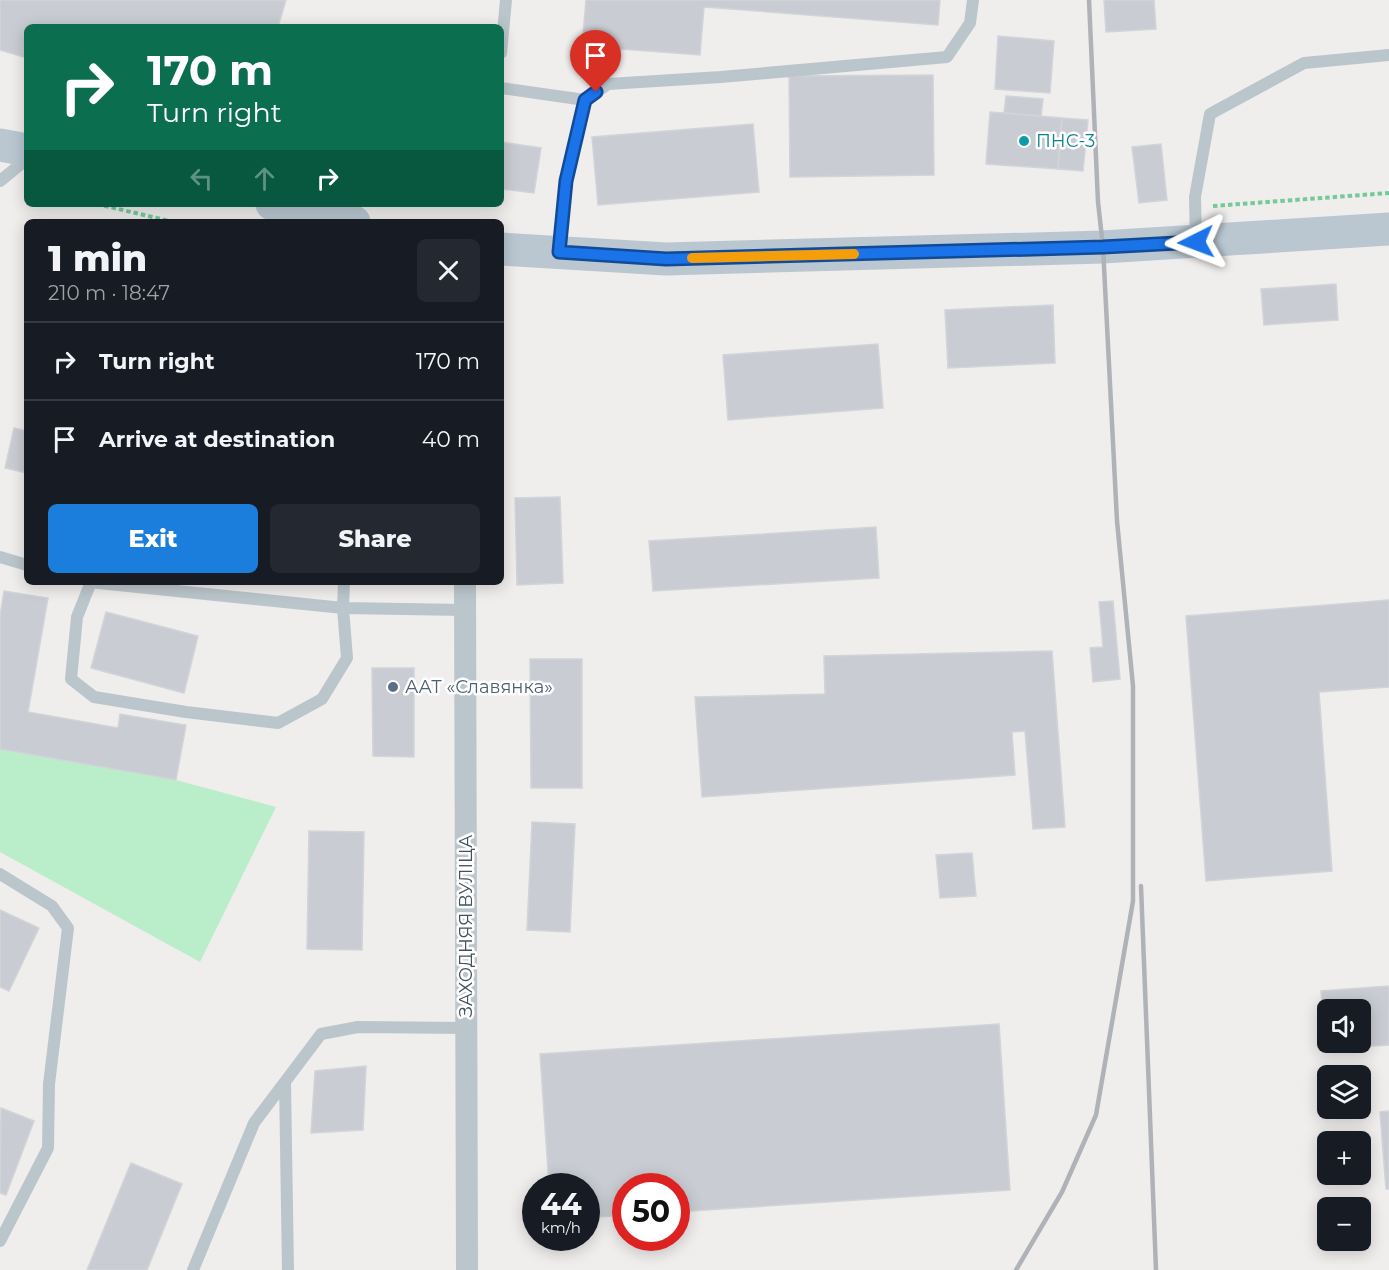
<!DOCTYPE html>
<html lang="en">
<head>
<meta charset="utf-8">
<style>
	:root { --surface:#171b24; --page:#242831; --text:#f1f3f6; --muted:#9ea1a6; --line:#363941; --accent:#1b7edc }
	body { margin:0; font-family:Montserrat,sans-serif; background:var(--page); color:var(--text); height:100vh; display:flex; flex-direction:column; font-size:22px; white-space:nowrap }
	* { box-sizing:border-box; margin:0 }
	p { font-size:20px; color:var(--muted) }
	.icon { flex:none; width:33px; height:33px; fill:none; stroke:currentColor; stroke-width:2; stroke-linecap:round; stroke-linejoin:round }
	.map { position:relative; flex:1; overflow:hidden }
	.drawer { position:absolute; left:24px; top:219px; width:480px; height:366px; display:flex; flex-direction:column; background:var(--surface); border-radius:9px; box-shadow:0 3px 15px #0003 }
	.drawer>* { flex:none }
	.top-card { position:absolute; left:24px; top:24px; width:480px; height:183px; border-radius:9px; box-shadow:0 3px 15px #0003; background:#0b6e4f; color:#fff; overflow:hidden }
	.buttons { position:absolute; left:1317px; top:999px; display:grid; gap:12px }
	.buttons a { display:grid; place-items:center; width:54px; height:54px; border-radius:9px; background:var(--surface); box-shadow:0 3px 15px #0003; font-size:30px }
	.speed { position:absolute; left:522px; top:1173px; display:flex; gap:12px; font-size:30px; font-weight:700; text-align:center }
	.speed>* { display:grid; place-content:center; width:78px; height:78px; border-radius:50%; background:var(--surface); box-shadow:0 3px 15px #0003; line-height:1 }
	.speed small { font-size:15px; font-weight:400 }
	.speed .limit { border:9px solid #d22; background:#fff; color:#111 }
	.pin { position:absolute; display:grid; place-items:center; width:51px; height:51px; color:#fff; margin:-62px -26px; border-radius:50% 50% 50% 0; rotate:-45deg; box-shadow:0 0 6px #0007 }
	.pin .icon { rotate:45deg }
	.me { position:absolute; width:66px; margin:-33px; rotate:267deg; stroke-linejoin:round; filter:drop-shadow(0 0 4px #0008) }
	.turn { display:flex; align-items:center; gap:21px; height:126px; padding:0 24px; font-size:27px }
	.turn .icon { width:78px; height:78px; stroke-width:2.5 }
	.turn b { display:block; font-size:42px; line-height:51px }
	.lanes { display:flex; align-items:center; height:57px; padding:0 24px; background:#0003; justify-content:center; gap:30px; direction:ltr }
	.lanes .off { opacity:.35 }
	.round { display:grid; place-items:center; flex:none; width:63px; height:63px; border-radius:9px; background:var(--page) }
	.headline { display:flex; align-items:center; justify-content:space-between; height:102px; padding:0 24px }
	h1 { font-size:36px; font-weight:800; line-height:45px }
	.cta { display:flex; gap:12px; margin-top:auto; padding:12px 24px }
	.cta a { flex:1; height:69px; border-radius:9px; background:var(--accent); color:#fff; font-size:24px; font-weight:800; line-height:69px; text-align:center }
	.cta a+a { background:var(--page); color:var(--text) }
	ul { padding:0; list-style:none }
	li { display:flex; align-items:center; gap:18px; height:78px; padding:0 24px; border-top:2px solid var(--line) }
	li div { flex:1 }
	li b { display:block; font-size:22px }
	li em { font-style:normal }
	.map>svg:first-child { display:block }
	.green { fill:#baeeca }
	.building { fill:#c9ccd2; stroke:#d1d4d8; stroke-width:1.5; fill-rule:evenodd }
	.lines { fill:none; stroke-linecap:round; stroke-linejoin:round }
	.path { stroke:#73cb99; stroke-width:4; stroke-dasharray:4.5 3; stroke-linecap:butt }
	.lane { stroke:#bbc6cc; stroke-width:12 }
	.street { stroke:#bbc6cc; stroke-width:22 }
	.secondary { stroke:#bac7d1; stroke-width:33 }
	.rail { stroke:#afb3b7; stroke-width:4.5 }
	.route-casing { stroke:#114b97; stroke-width:15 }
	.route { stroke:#1a73e8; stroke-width:10 }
	.slow { stroke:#f59e0b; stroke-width:10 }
	.culture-dot { fill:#0f9aa8; stroke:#fff; stroke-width:2 }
	.service-dot { fill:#5c6f8a; stroke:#fff; stroke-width:2 }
	.labels { text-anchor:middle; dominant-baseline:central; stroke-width:5; stroke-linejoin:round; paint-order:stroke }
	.culture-label { font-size:18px; fill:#0d838f; stroke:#fff; text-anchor:start }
	.service-label { font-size:18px; fill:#4e5e75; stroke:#fff; text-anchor:start }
	.street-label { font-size:18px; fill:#45525a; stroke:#fff }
</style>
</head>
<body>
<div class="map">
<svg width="1389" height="1270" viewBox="0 0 1389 1270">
	<rect width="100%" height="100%" fill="#f0eded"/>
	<!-- green -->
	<polygon class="green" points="0,749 176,780 276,807 200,962 0,852"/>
	<!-- building -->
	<g class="building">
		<polygon points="0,0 286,0 278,27 27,27 27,58 0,50"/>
		<polygon points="586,0 940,0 938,25 704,7 700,55 582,46"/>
		<polygon points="1104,0 1154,0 1156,29 1106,32"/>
		<polygon points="998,36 1054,41 1050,93 995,89"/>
		<polygon points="933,75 934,175 790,177 789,76"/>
		<polygon points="1006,96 1043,99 1041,116 1004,113"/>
		<polygon points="990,112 1062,118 1058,169 986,164"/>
		<polygon points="1062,118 1088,120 1083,171 1058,169"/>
		<polygon points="753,124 759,192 598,205 592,137"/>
		<polygon points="501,142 541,148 534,193 501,189"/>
		<polygon points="1161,144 1167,200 1139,203 1132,147"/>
		<polygon points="1336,284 1338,320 1264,325 1261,289"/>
		<polygon points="1053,305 1055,363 948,368 945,310"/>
		<polygon points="878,344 883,408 728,420 723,355"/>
		<polygon points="14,428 27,431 27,473 5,468"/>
		<polygon points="560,497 563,583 517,585 515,498"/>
		<polygon points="876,527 879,578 653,591 649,541"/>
		<polygon points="4,591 48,598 28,712 118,728 120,714 186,725 176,780 0,749 0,616"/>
		<polygon points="1389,600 1389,687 1319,692 1332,871 1206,881 1186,616"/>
		<polygon points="1113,601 1120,679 1093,682 1090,648 1103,647 1099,602"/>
		<polygon points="106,612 198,636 184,693 91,668"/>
		<polygon points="1052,651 1065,827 1033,829 1025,731 1012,732 1015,775 702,797 695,697 825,694 824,656"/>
		<polygon points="530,659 582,659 582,788 531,788"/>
		<polygon points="372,668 414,668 414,757 373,756"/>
		<polygon points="532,822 575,824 570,932 527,930"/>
		<polygon points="309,831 364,832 362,950 307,949"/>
		<polygon points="972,853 976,896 940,898 936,855"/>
		<polygon points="0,910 39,928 9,991 0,987"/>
		<path d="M1389,986V1045L1326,1049L1321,991ZM1328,1010H1360V1042H1328Z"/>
		<polygon points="999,1024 1010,1190 676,1212 676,1186 626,1186 626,1215 586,1218 586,1186 549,1186 540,1054"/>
		<polygon points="366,1066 363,1130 311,1133 315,1071"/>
		<polygon points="1,1108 34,1121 6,1195 0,1193"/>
		<polygon points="1389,1111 1389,1189 1386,1189 1380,1112"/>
		<polygon points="131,1163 182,1184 147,1270 87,1270"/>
	</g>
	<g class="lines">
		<!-- path -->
		<g class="path">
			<polyline points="97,204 174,222"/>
			<polyline points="1213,206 1389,193"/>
		</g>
		<!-- lane -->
		<g class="lane">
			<polyline points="501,53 506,0"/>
			<polyline points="501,88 585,100"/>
			<polyline points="0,181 27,159"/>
			<polyline points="1196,241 1195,197 1210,114 1304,63 1389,55"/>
			<polyline points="559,251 566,181 585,100 608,84 721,77 947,57 970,23 973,0"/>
			<polyline points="0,557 27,565"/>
			<polyline points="89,582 343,608 465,610"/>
			<polyline points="91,582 77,617 71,679 94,697 186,712 278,723 322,699 347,658 343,608 344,582"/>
			<polyline points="0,874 52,906 68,928 49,1084 48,1148 0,1241"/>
			<polyline points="285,1083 288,1270"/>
			<polyline points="193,1270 254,1123 321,1034 358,1027 466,1028"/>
		</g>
		<!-- street -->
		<polyline class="street" points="465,582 467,1270"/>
		<!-- secondary -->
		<g class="secondary">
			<polyline points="0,145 27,150"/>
			<polyline points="272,204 354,222"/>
			<polyline points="501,249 666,259 1103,247 1389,229"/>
		</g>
		<!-- rail -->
		<g class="rail">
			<polyline points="1141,886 1156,1270"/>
			<polyline points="1016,1270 1062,1192 1096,1115 1133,901 1133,686 1117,521 1103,247 1098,202 1089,0"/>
		</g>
	</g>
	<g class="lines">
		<defs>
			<polyline id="route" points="596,92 585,100 566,181 559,252 666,259 1103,247 1196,242"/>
		</defs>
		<!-- route casing -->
		<use href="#route" class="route-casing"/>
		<!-- route -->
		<use href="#route" class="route"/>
		<!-- slow -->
		<polyline class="slow" points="692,258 854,254"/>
	</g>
	<!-- markers -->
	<circle class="culture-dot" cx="1024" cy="141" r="6"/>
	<circle class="service-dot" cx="393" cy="687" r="6"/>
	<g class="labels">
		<!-- culture labels -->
		<g class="culture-label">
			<text x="1036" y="141">ПНС-3</text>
		</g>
		<!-- service labels -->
		<g class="service-label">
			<text x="405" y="687">ААТ «Славянка»</text>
		</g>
		<!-- street labels -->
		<g class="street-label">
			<text transform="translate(466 926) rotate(-90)">ЗАХОДНЯЯ ВУЛІЦА</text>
		</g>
	</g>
</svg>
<div class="buttons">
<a><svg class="icon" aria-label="sound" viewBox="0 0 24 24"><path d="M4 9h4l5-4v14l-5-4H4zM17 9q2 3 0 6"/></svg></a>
<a><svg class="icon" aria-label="layers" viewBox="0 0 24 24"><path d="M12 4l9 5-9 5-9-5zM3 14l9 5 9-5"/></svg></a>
<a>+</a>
<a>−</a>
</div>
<div class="speed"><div>44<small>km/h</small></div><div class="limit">50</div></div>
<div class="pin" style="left:596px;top:92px;background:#d93025"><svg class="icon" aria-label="arrive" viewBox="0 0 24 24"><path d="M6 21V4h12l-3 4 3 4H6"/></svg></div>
<svg class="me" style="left:1196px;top:242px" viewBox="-20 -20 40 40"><path d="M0-17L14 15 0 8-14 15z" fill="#1a73e8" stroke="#fff" stroke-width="4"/></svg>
<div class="top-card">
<div class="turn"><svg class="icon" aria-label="right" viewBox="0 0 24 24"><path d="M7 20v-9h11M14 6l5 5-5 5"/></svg><div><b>170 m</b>Turn right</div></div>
<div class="lanes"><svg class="icon off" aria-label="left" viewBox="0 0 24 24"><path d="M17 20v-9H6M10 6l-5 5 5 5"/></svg><svg class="icon off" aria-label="ahead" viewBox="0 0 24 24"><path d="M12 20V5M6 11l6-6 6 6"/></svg><svg class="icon" aria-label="right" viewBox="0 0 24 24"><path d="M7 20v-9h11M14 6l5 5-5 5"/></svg></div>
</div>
<section class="drawer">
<div class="headline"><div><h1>1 min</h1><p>210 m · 18:47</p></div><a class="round"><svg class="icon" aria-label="close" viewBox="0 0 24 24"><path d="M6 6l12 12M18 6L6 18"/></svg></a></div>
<ul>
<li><svg class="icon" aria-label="right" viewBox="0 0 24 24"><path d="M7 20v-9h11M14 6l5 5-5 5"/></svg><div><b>Turn right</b></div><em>170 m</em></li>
<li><svg class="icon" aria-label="arrive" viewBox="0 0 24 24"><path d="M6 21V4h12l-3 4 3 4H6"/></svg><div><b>Arrive at destination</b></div><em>40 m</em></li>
</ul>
<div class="cta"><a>Exit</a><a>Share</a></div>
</section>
</div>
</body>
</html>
